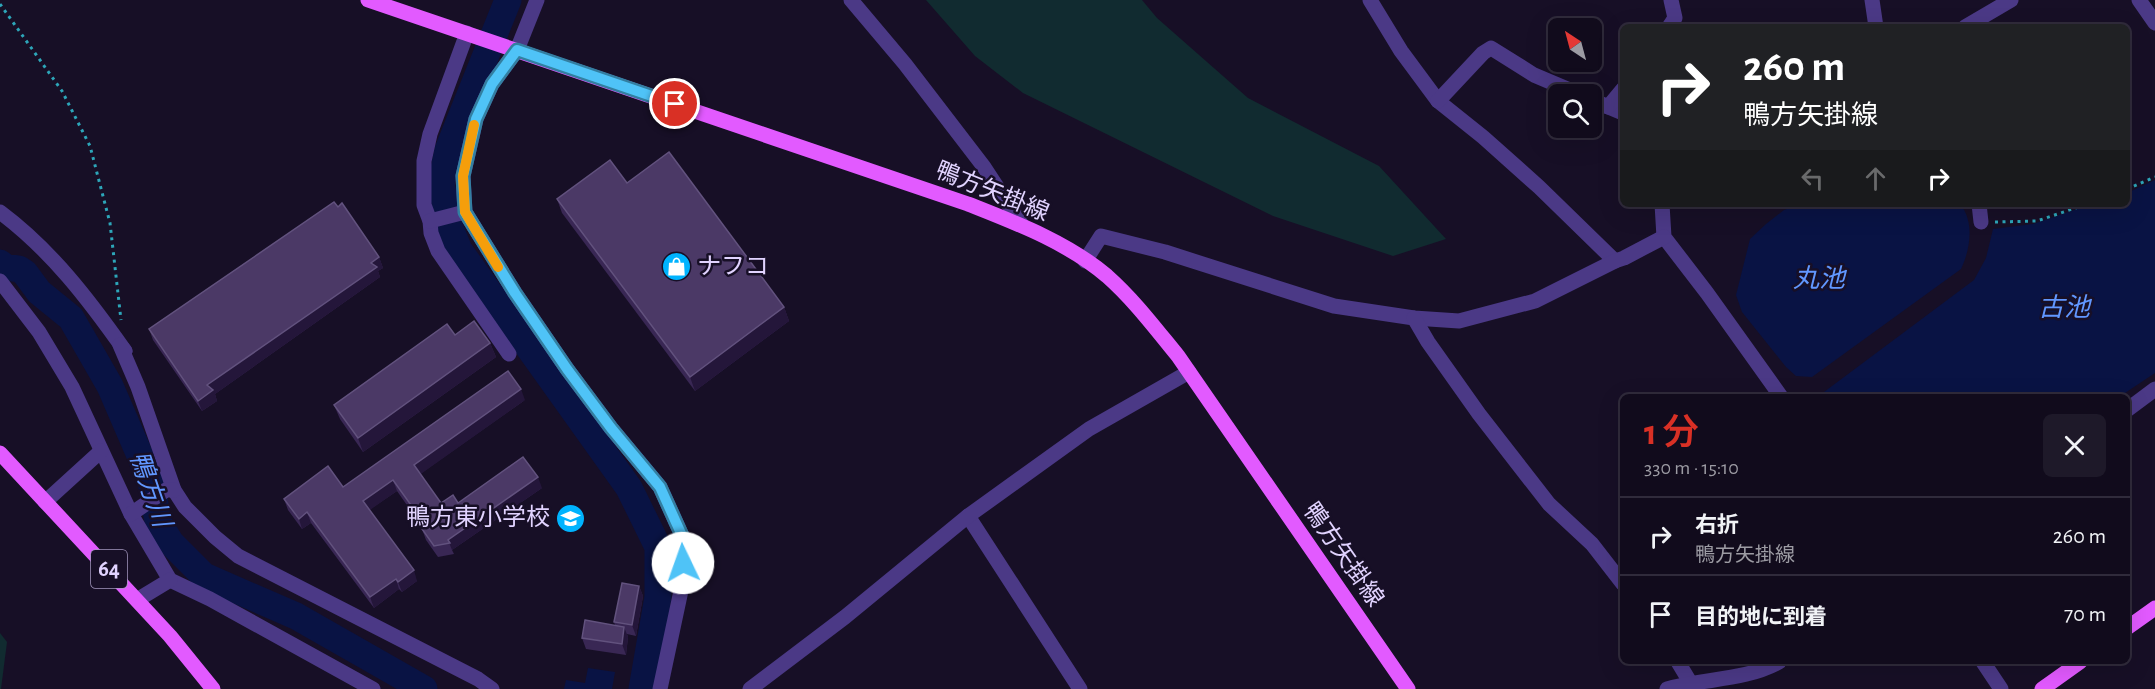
<!DOCTYPE html>
<html lang="ja">
<head>
<meta charset="utf-8">
<style>
	:root { --surface:#110b1c; --page:#1e1929; --text:#f1f3f6; --muted:#9c9ba3; --line:#302b3b; --accent:#d93025 }
	body { margin:0; font-family:"Alegreya Sans","Noto Sans JP",sans-serif; background:var(--page); color:var(--text); height:100vh; display:flex; flex-direction:column; font-size:22px; white-space:nowrap }
	* { box-sizing:border-box; margin:0 }
	p { font-size:20px; color:var(--muted) }
	.icon { flex:none; width:33px; height:33px; fill:none; stroke:currentColor; stroke-width:2; stroke-linecap:round; stroke-linejoin:round }
	.map { position:relative; flex:1; overflow:hidden }
	.details { position:absolute; left:1620px; top:394px; width:510px; height:270px; display:flex; flex-direction:column; background:var(--surface); border-radius:9px; box-shadow:0 6px 24px #0002,0 0 0 2px var(--line) }
	.details>* { flex:none }
	.hud { position:absolute; left:1620px; top:24px; width:510px; height:183px; border-radius:9px; box-shadow:0 6px 24px #0002,0 0 0 2px var(--line); background:#202124; color:#fff; overflow:hidden }
	.needle { width:39px; rotate:324deg }
	.fabs { position:absolute; left:1548px; top:18px; display:grid; gap:12px }
	.fabs a { display:grid; place-items:center; width:54px; height:54px; border-radius:9px; background:var(--surface); box-shadow:0 6px 24px #0002,0 0 0 2px var(--line); font-size:30px }
	.pin { position:absolute; display:grid; place-items:center; width:51px; height:51px; color:#fff; margin:-26px; border:3px solid #fff; border-radius:50%; box-shadow:0 2px 6px #0007 }
	.me { position:absolute; width:66px; margin:-33px; rotate:357deg; stroke-linejoin:round; filter:drop-shadow(0 0 4px #0008) }
	.turn { display:flex; align-items:center; gap:21px; height:126px; padding:0 24px; font-size:27px }
	.turn .icon { width:78px; height:78px; stroke-width:2.5 }
	.turn b { display:block; font-size:42px; line-height:51px }
	.lanes { display:flex; align-items:center; height:57px; padding:0 24px; background:#0003; justify-content:center; gap:30px; direction:ltr }
	.lanes .off { opacity:.35 }
	.round { display:grid; place-items:center; flex:none; width:63px; height:63px; border-radius:9px; background:var(--page) }
	.head { display:flex; align-items:center; justify-content:space-between; height:102px; padding:0 24px }
	h1 { font-size:36px; font-weight:600; line-height:45px; color:var(--accent) }
	ul { padding:0; list-style:none }
	li { display:flex; align-items:center; gap:18px; height:78px; padding:0 24px; border-top:2px solid var(--line) }
	li div { flex:1 }
	li b { display:block; font-size:22px }
	li em { font-style:normal }
	.map>svg:first-child { display:block }
	.green { fill:#112b30 }
	.water { fill:#091344 }
	.lines { fill:none; stroke-linecap:round; stroke-linejoin:round }
	.river { stroke:#091344; stroke-width:27 }
	.path { stroke:#2da6b9; stroke-width:3; stroke-dasharray:3 4.5; stroke-linecap:butt }
	.minor { stroke:#4b3986; stroke-width:15 }
	.major { stroke:#e25aff; stroke-width:15 }
	.wall { fill:#392754 }
	.shaded-wall { fill:#24163a }
	.building { fill:#4b3966; stroke:#62527e; stroke-width:1.5 }
	.route-casing { stroke:#337fa1; stroke-width:15 }
	.route { stroke:#4fc3f7; stroke-width:10 }
	.slow { stroke:#f59e0b; stroke-width:10 }
	.labels { text-anchor:middle; dominant-baseline:central; stroke-width:5; stroke-linejoin:round; paint-order:stroke }
	.shield { fill:#170f26; stroke:#a498be; stroke-width:1.5 }
	.shield-label { font-size:22px; font-weight:bold; fill:#e1d3ff }
	.street-label { font-size:24px; fill:#e1d3ff; stroke:#170f26 }
	.poi-label { font-size:24px; fill:#e1d3ff; stroke:#170f26; text-anchor:start }
	.water-label { font-size:26px; font-style:italic; fill:#6197ff; stroke:#170f26 }
</style>
</head>
<body>
<div class="map">
<svg width="2155" height="689" viewBox="0 0 2155 689">
	<rect width="100%" height="100%" fill="#170f26"/>
	<!-- green -->
	<g class="green">
		<polygon points="926,0 1142,0 1157,18 1248,98 1379,166 1446,239 1393,256 1273,216 1023,93 975,56"/>
		<polygon points="0,633 7,642 1,689 0,689"/>
	</g>
	<!-- water -->
	<g class="water">
		<polygon points="2155,180 2155,373 2119,397 1822,398 1820,395 1974,280 1986,258 1993,229 2033,224 2092,204 2127,204 2127,193"/>
		<path d="M1801,204H1960C1975,222 1970,250 1961,269L1812,377L1796,376L1786,367L1742,312L1736,295L1750,239L1766,224L1784,210Z"/>
		<polygon points="588,668 615,672 612,689 564,689 566,680 585,683"/>
	</g>
	<g class="lines">
		<!-- river -->
		<g class="river">
			<polyline points="508,0 448,150 441,182 449,226 459,250 629,488 658,547 658,597 642,689"/>
			<polyline points="0,263 5,267 19,269 25,273 39,292 71,318 110,386 151,481 158,522 171,543 204,576 296,616 424,689"/>
		</g>
		<!-- path -->
		<g class="path">
			<polyline points="0,4 62,91 90,146 110,223 121,320"/>
			<polyline points="2127,189 2155,177"/>
			<polyline points="1995,222 2037,221 2087,204"/>
		</g>
		<!-- minor -->
		<g class="minor">
			<polyline points="537,0 517,50 492,84 476,119 463,176 465,212 515,293 567,369 611,428 660,487 684,540 682,586 660,689"/>
			<polyline points="851,0 905,64 984,167 1022,225"/>
			<polyline points="1370,0 1401,51 1438,101 1483,137 1539,187 1615,261"/>
			<polyline points="1872,0 1876,27"/>
			<polyline points="2139,0 2155,23"/>
			<polyline points="1669,27 1675,18 1671,0"/>
			<polyline points="1965,27 2011,0"/>
			<polyline points="467,33 430,134 424,161 424,205 430,221 431,233 438,251 509,354"/>
			<polyline points="1592,100 1623,113"/>
			<polyline points="1438,101 1483,53 1491,48 1534,75 1579,94"/>
			<polyline points="1608,107 1623,89"/>
			<polyline points="1662,204 1664,237 1707,293 1782,398"/>
			<polyline points="1979,204 1981,222"/>
			<path d="M0,212C51,250 89,300 125,351"/>
			<polyline points="430,221 465,212"/>
			<polyline points="1085,261 1101,236 1165,252 1334,306 1414,318 1459,321 1535,301 1615,261 1624,258 1664,237"/>
			<polyline points="0,281 39,332 72,387 131,514 170,580 210,599 373,689"/>
			<polyline points="1414,318 1428,342 1479,414 1549,504 1592,544 1623,584"/>
			<polyline points="125,351 120,345 138,387 174,490 185,507 215,537 238,556 478,679 492,689"/>
			<polyline points="2127,410 2155,389"/>
			<polyline points="45,502 101,451"/>
			<polyline points="131,514 166,490 174,490"/>
			<polyline points="968,516 1080,689"/>
			<polyline points="137,600 170,580"/>
			<polyline points="1678,662 1690,682"/>
			<polyline points="1983,662 2001,689"/>
			<polyline points="750,689 845,617 968,516 1089,429 1189,372"/>
			<path d="M1667,689C1705,678 1744,681 1779,662"/>
		</g>
		<!-- major -->
		<g class="major">
			<path d="M368,0L968,204C1016,223 1067,242 1107,276C1134,300 1155,328 1178,356L1408,689"/>
			<polyline points="0,453 170,636 213,689"/>
			<polyline points="2127,628 2155,608"/>
			<polyline points="2042,689 2080,662"/>
		</g>
	</g>
	<!-- wall -->
	<g class="wall">
		<polygon points="557,199 784,307 789,321 695,391 562,213"/>
		<polygon points="379,257 383,268 378,271 380,277 215,394 217,401 202,411 153,340 149,329"/>
		<polygon points="455,335 490,343 496,357 363,452 340,419 334,405"/>
		<polygon points="525,400 420,474 441,503 458,503 542,488 452,550 454,554 438,557 426,540 422,529 423,528 397,491 369,510 417,581 402,592 399,589 374,608 311,523 302,529 288,510 284,499 343,487"/>
		<polygon points="639,586 643,596 636,636 627,634 628,637 626,655 586,649 582,638 615,625 614,622"/>
	</g>
	<!-- shaded-wall -->
	<g class="shaded-wall">
		<polygon points="379,257 383,268 378,271 380,277 215,394 217,401 202,411 198,401 207,385"/>
		<polygon points="784,307 789,321 695,391 690,377"/>
		<polygon points="490,343 496,357 363,452 358,438"/>
		<polygon points="521,389 525,400 418,476 414,465"/>
		<polygon points="538,477 542,488 452,550 448,540"/>
		<polygon points="393,480 397,491 367,512 363,501"/>
		<polygon points="307,512 311,523 302,529 299,519"/>
		<polygon points="414,570 417,581 402,592 398,582"/>
		<polygon points="396,579 399,589 374,608 370,597"/>
		<polygon points="639,586 643,596 636,636 632,625"/>
		<polygon points="624,627 628,637 626,655 622,644"/>
	</g>
	<!-- building -->
	<g class="building">
		<polygon points="669,152 784,307 690,377 557,199 610,160 627,183"/>
		<polygon points="334,202 338,207 342,203 379,257 371,263 377,267 207,385 213,390 198,401 149,329"/>
		<polygon points="474,321 490,343 358,438 334,405 447,324 455,335"/>
		<polygon points="508,371 521,389 414,465 441,503 453,495 458,503 523,457 538,477 448,540 450,543 434,546 422,529 426,526 393,480 363,501 414,570 398,582 396,579 370,597 307,512 299,519 284,499 328,466 343,487"/>
		<polygon points="622,583 639,586 632,625 614,622"/>
		<polygon points="585,620 624,627 622,644 582,638"/>
	</g>
	<g class="lines">
		<defs>
			<polyline id="route" points="675,104 517,50 492,84 476,119 463,176 465,212 515,293 567,369 611,428 660,487 684,540 683,563"/>
		</defs>
		<!-- route casing -->
		<use href="#route" class="route-casing"/>
		<!-- route -->
		<use href="#route" class="route"/>
		<!-- slow -->
		<polyline class="slow" points="474,125 463,176 465,212 498,267"/>
	</g>
	<!-- icons -->
	<defs>
		<symbol id="shop-disc" viewBox="-11 -11 22 22"><circle r="9.5" fill="#00b3fe" stroke="#170f26"/><path d="M-5-2.5h2.3a2.7 3.5 0 0 1 5.4 0H5L5.5 6h-11ZM-1.5-2.5h3a1.5 2.3 0 0 0-3 0Z" fill="#fff"/></symbol>
		<symbol id="school-disc" viewBox="-11 -11 22 22"><circle r="9.5" fill="#00b3fe" stroke="#170f26"/><path d="M0-5L7-2L0 1L-7-2ZM-4 1L0 2.5L4 1V4Q0 6-4 4Z" fill="#fff"/></symbol>
	</defs>
	<g fill-rule="evenodd">
		<use href="#shop-disc" x="660" y="250" width="33" height="33"/>
		<use href="#school-disc" x="554" y="502" width="33" height="33"/>
	</g>
	<g class="labels">
		<!-- shield labels -->
		<rect class="shield" x="91" y="550" width="36" height="38" rx="4.5"/>
		<g class="shield-label">
			<text x="109" y="569">64</text>
		</g>
		<!-- street labels -->
		<g class="street-label">
			<text transform="translate(992 192) rotate(22)">鴨方矢掛線</text>
			<text transform="translate(1343 555) rotate(55)">鴨方矢掛線</text>
		</g>
		<!-- poi labels -->
		<g class="poi-label">
			<text x="697" y="267">ナフコ</text>
			<text x="550" y="518" text-anchor="end">鴨方東小学校</text>
		</g>
		<!-- water labels -->
		<g class="water-label">
			<text x="1819" y="279">丸池</text>
			<text x="2064" y="308">古池</text>
			<text transform="translate(150 489) rotate(71)">鴨方川</text>
		</g>
	</g>
</svg>
<div class="fabs">
<a><svg class="needle" viewBox="-14 -14 28 28"><path d="M0-13l5 13h-10z" fill="#e53935"/><path d="M0 13l5-13h-10z" fill="#9c9ba3"/></svg></a>
<a><svg class="icon" aria-label="search" viewBox="0 0 24 24"><circle cx="10" cy="10" r="6"/><path d="M15 15l6 6"/></svg></a>
</div>
<div class="pin" style="left:675px;top:104px;background:#d93025"><svg class="icon" aria-label="arrive" viewBox="0 0 24 24"><path d="M6 21V4h12l-3 4 3 4H6"/></svg></div>
<svg class="me" style="left:683px;top:563px" viewBox="-20 -20 40 40"><circle r="19" fill="#fff"/><path d="M0-13L10 11 0 6-10 11z" fill="#4fc3f7"/></svg>
<div class="hud">
<div class="turn"><svg class="icon" aria-label="right" viewBox="0 0 24 24"><path d="M7 20v-9h11M14 6l5 5-5 5"/></svg><div><b>260 m</b>鴨方矢掛線</div></div>
<div class="lanes"><svg class="icon off" aria-label="left" viewBox="0 0 24 24"><path d="M17 20v-9H6M10 6l-5 5 5 5"/></svg><svg class="icon off" aria-label="ahead" viewBox="0 0 24 24"><path d="M12 20V5M6 11l6-6 6 6"/></svg><svg class="icon" aria-label="right" viewBox="0 0 24 24"><path d="M7 20v-9h11M14 6l5 5-5 5"/></svg></div>
</div>
<section class="details">
<div class="head"><div><h1>1 分</h1><p>330 m · 15:10</p></div><a class="round"><svg class="icon" aria-label="close" viewBox="0 0 24 24"><path d="M6 6l12 12M18 6L6 18"/></svg></a></div>
<ul>
<li><svg class="icon" aria-label="right" viewBox="0 0 24 24"><path d="M7 20v-9h11M14 6l5 5-5 5"/></svg><div><b>右折</b><p>鴨方矢掛線</p></div><em>260 m</em></li>
<li><svg class="icon" aria-label="arrive" viewBox="0 0 24 24"><path d="M6 21V4h12l-3 4 3 4H6"/></svg><div><b>目的地に到着</b></div><em>70 m</em></li>
</ul>
</section>
</div>
</body>
</html>
